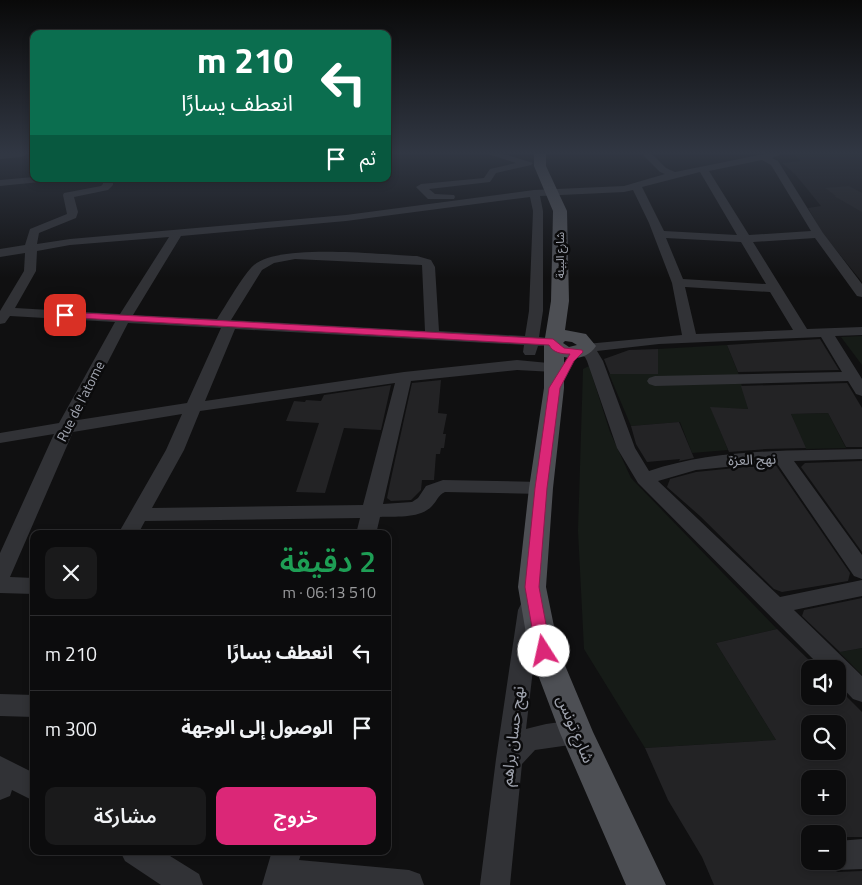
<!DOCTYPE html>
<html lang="ar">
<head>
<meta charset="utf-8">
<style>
	:root { --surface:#0c0c0d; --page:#1a1a1b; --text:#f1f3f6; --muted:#9a9b9d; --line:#2c2c2e; --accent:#db2777 }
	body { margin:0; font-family:"Titillium Web","Noto Sans Arabic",sans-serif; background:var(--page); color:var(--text); direction:rtl; height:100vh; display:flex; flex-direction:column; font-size:19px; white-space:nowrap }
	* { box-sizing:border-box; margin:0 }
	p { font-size:16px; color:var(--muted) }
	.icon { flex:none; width:28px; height:28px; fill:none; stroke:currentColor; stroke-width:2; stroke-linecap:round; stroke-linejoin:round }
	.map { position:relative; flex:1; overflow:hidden; direction:ltr }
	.side { position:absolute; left:30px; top:530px; width:361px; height:325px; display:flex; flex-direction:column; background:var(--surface); border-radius:10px; box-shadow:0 2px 8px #0003,0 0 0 1px var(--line); direction:rtl }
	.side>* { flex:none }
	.banner { position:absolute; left:30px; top:30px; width:361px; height:152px; border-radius:10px; box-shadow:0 2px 8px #0003,0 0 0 1px var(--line); direction:rtl; background:#0b6e4f; color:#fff; overflow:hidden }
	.fabs { position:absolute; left:801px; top:660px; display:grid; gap:10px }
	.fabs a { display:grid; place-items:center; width:45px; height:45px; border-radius:10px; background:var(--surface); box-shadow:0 2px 8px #0003,0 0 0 1px var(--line); font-size:25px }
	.pin { position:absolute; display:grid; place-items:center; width:42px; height:42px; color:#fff; margin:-21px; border-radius:10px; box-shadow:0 2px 8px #0006 }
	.me { position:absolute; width:55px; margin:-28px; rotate:350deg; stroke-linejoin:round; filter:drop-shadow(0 0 4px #0008) }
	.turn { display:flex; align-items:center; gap:18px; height:105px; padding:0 15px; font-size:22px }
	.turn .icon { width:65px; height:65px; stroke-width:2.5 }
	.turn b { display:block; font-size:35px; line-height:42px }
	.then { display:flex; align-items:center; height:48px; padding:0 15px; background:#0003; gap:10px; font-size:19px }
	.round { display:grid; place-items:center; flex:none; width:52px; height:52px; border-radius:10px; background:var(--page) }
	.summary { display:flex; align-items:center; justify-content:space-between; height:85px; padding:0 15px }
	h1 { font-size:30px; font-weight:600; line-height:38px; color:#1e9e55 }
	.button { display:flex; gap:10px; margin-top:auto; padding:10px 15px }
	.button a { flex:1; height:58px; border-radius:10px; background:var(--accent); color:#fff; font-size:20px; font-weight:600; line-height:58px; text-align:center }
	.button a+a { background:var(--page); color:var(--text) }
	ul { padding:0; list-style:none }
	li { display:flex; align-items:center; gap:15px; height:75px; padding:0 15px; border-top:1px solid var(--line) }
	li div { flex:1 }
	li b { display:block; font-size:19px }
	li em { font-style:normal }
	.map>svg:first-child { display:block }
	.built { fill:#1c1c1e }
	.green { fill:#161b17 }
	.building { fill:#232325; fill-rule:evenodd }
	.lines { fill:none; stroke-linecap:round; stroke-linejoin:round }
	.minor { fill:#313236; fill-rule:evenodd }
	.major { fill:#4d4f54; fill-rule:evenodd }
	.route { fill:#db2777; stroke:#8e194d }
	.labels { text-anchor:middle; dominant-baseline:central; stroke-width:5; stroke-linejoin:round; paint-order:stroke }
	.far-street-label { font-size:11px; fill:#a2a6b1; stroke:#0b0b0c }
	.street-label { font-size:14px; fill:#a2a6b1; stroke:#0b0b0c }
	.near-street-label { font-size:16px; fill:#a2a6b1; stroke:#0b0b0c }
</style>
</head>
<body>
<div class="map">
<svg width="862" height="885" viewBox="0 0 862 885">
	<rect width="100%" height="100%" fill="#101011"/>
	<!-- built -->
	<polygon class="built" points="794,154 862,154 862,282 823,234 808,208 821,206 795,174 782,163 801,161"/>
	<!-- green -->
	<g class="green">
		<polygon points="862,336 862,365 841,337"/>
		<polygon points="727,345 739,375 748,409 711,408 728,450 692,453 680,422 631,426 609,374 658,374 658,349"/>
		<polygon points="589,366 610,432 631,478 777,629 716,643 776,740 645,748 584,649 578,531 583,369"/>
		<polygon points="828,413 846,448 806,449 791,414"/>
		<polygon points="862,648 862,675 839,652"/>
	</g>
	<!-- building -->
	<g class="building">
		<polygon points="849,186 862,193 862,212 834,196 836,196 825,188"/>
		<polygon points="820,339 839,370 738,372 727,345"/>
		<polygon points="658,349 658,374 610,374 604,359 629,350"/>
		<polygon points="441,380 438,413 447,414 443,434 446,434 444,448 441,448 440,454 436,454 434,480 422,480 421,490 411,500 391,501 387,498 390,483 412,383"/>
		<polygon points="847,383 862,408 862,447 846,447 828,413 791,414 806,448 766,449 729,452 710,407 748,409 741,386"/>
		<polygon points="391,385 381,430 344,428 325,493 296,492 319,423 286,421 294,401 305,402 306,400 321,401 324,395"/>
		<polygon points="679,422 694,458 679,461 680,459 647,462 636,444 631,426"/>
		<polygon points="862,461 862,552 801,467 805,463"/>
		<polygon points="775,464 850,573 848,581 782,592 774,589 700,516 667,487 670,479 696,472"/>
		<polygon points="862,598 862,648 840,652 802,616 804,610"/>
		<path d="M777,629L810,661V696H838V688L862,712V837H838V834L802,835L810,851V861H815L818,868H829L838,872L862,871V885H714L702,857L668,800L645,748L776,740L716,643ZM810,724H838V751H810ZM810,779H838V806H810Z"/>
	</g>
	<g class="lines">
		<!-- minor -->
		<g class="minor">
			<polygon points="0,154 27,154 22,157 0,159"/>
			<polygon points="488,154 504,154 533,163 531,165 496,173 490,182 429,189 435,194 454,195 455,197 454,199 428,199 416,187 421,184 484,178 490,169 516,163"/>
			<path d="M642,154H652L666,168L675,172L764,154H782L772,158L778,161L823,233L862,284V297L857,296L815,238L753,242L807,329L862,327V335L835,336L862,379V396L856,394L848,381L655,386L649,384L647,381L649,378L655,376L842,372L821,337L659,344L597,351L603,361L635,448L649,471C718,448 791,451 862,449V459L794,461L862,555V579L854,576L776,462L696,470L658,481L780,597L862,580V596L794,610L862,676V702L853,699L838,683V669H823L638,483L617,448L587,361L585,357L576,354L574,351L576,348L586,344L682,335L672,283L649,223L633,190L624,192L540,196L543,211V311L539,337L558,339L560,342L558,345L538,346L535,355H525L523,352L524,345L235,329L205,401L404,372L517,360L559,364L562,367L559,370L554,372L517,370L411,381L383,504L412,502L418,498L426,486L443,480L541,482L548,484L550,488L548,492L541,494L445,492C438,495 437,501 432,506C420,519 395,516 380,517L376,534H356L360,518L145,521L138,534H118L166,450L182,414L73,432L10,577L34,578V594L0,593V553L54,434L0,443V433L59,423L115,322L10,316L5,323L0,324V311L24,271L25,253L0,257V249L25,245L30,229L67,214L63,195L64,193L101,186L103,184V179H113V185L108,190L74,197L78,212L76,218L39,233L37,244L70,239L346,215L534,190L624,186L665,174L660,172ZM762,160L771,165L811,231L749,235L709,171ZM700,172L737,235L664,231L642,187ZM530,197L533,211L529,311L525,336L439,331L435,267L431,260L417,256C381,255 280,243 254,265C244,273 225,307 217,319L133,315L181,236L346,221ZM169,237L120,314L15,308L36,271L37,251L70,245ZM666,238L741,242L766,284L683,279ZM295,259L422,265L425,331L231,320L262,270L274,263ZM685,287L770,292L793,330L696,334ZM128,323L221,328L187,403L78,420ZM395,383L363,505L152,508L184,450L200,411Z"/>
			<polygon points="34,177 34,179 45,179 40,182 0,186 0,180"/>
			<path d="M529,602L537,604L540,610L526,729C545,724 568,718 586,725L590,733L586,741L577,744L535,750L522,764L510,885H480L496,759L518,610L521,604Z"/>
			<polygon points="0,694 34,695 34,717 0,716"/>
			<polygon points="0,756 34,773 34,801 12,790 10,796 0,800"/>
			<polygon points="862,839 862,869 838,870 828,865 826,861 838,861 838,841"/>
			<polygon points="120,851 162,851 199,874 203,885 161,885 125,861"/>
			<polygon points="272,851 302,851 299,860 409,870 420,874 424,885 262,885"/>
		</g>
		<!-- major -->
		<path class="major" d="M534,154H546V166L567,211L569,301L565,330L586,334L596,346C589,357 576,360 564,357V388L553,488L546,587L559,651L593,732L666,885H626L560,733L529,651L518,587L529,488L544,388V344L551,301L553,211L534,166ZM565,341L572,342L577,345L569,347L563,343Z"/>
	</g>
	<!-- sky -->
	<linearGradient id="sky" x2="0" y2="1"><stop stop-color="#090909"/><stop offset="0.55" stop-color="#313743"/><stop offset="1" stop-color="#313743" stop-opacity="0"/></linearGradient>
	<rect width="862" height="278" fill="url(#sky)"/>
	<!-- route -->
	<path class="route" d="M65,312L553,339L564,348L582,350L583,352L574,361L560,388L547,488L539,587L551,651L549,655L544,657L538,655L536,651L525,587L535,488L549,388L570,354C562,354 553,353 549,345L62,317V313Z"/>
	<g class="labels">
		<!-- far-street labels -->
		<g class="far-street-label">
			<text transform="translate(560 255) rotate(-90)">شارع البيئة</text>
		</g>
		<!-- street labels -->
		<g class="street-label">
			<text transform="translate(80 401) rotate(-63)">Rue de l'atome</text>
			<text transform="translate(752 459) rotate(-2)">نهج العزة</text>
		</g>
		<!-- near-street labels -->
		<g class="near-street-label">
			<text transform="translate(576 729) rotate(67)">شارع تونس</text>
			<text transform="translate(512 736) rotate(-83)">نهج حسان براهم</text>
		</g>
	</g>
</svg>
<div class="fabs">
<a><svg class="icon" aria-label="sound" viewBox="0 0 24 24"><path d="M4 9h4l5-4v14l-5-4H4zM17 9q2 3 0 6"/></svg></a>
<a><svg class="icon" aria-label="search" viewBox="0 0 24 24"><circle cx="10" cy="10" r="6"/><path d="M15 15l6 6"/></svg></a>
<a>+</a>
<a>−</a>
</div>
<div class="pin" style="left:65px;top:315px;background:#d93025"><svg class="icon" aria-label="arrive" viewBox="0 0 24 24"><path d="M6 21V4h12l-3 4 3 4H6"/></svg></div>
<svg class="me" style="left:544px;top:651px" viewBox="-20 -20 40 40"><circle r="19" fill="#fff"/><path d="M0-13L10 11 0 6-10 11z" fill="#db2777"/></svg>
<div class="banner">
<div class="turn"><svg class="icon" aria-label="left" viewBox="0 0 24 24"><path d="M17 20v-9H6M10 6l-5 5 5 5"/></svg><div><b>210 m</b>انعطف يسارًا</div></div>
<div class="then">ثم<svg class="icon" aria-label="arrive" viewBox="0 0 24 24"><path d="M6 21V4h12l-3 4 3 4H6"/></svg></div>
</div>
<section class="side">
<div class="summary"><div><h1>2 دقيقة</h1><p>510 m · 06:13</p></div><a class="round"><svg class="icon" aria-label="close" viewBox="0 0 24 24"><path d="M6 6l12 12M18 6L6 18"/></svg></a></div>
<ul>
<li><svg class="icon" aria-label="left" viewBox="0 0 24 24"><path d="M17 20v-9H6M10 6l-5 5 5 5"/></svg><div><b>انعطف يسارًا</b></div><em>210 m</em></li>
<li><svg class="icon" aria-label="arrive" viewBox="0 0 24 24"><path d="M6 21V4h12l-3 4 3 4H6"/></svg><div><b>الوصول إلى الوجهة</b></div><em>300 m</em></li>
</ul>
<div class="button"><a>خروج</a><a>مشاركة</a></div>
</section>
</div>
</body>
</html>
